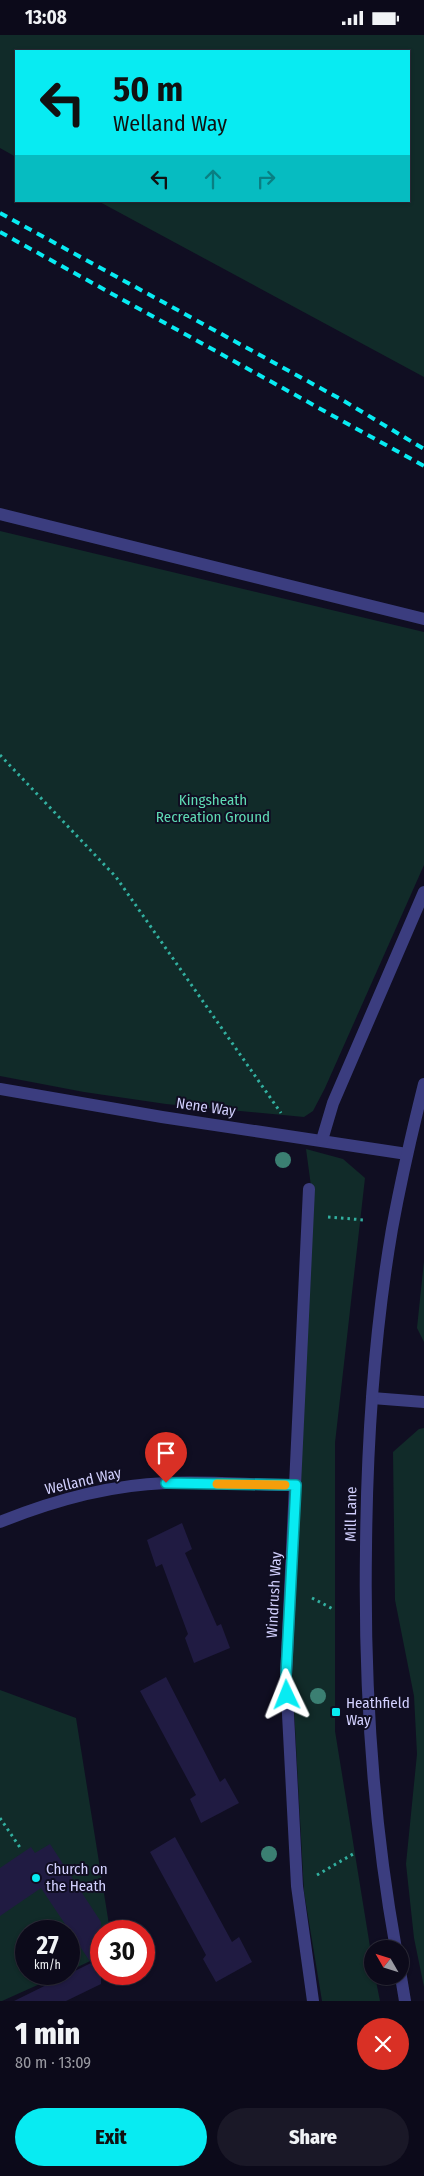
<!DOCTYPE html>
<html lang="en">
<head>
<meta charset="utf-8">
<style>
	:root { --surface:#0c0a1a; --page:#1a1827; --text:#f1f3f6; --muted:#9a9aa2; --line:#2c2b39; --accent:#08ebf2 }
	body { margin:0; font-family:"Fira Sans Condensed",sans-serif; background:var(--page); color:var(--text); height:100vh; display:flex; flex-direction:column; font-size:19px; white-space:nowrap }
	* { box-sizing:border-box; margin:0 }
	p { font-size:16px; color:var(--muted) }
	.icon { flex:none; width:28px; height:28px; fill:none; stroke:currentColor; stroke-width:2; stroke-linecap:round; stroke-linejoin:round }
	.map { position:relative; height:1966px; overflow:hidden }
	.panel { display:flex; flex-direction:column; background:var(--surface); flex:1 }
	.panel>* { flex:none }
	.top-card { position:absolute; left:15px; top:15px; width:395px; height:152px; border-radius:0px; box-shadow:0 1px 4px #0004,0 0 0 1px var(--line); background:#08ebf2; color:#111; overflow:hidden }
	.needle { width:32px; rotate:309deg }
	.fabs { position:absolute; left:364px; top:1905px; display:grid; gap:10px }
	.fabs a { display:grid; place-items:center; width:45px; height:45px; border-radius:50%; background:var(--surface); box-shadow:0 1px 4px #0004,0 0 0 1px var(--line); font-size:25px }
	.speed { position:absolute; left:15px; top:1885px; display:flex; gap:10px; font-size:25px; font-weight:700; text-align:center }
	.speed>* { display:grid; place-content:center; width:65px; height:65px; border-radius:50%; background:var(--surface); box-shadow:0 1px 4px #0004,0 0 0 1px var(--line); line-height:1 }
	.speed small { font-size:12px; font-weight:400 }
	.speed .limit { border:8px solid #d22; background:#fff; color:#111 }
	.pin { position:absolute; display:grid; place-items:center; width:42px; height:42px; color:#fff; margin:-51px -21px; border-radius:50% 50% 50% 0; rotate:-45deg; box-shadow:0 0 5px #0007 }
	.pin .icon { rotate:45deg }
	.me { position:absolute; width:55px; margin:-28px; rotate:358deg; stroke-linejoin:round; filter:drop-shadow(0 0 4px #0008) }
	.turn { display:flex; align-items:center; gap:18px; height:105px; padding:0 15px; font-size:22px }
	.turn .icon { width:65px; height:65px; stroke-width:2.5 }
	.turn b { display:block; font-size:35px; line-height:42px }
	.lanes { display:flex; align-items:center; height:48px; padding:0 15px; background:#0003; justify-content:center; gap:25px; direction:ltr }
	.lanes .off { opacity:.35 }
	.round { display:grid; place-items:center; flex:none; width:52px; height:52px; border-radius:26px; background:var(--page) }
	.head { display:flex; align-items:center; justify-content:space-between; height:85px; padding:0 15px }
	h1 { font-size:30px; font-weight:800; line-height:38px }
	.button { display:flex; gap:10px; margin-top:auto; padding:10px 15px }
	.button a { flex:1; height:58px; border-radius:30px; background:var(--accent); color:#111; font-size:20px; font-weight:800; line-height:58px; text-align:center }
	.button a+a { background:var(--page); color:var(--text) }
	.status { display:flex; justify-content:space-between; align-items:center; height:35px; padding:0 25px; background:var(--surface); direction:ltr }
	.status svg { height:14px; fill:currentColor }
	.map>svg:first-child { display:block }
	.green { fill:#112b29 }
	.building { fill:#201b42 }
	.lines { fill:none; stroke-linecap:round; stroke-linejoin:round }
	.path { stroke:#32b0a0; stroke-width:3; stroke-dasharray:2.5 4; stroke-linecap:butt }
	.minor { stroke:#3b3d7f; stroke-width:12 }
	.rail { stroke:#08ebf2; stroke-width:4; stroke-dasharray:8 6; stroke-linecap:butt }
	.tree { fill:#3b7f72 }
	.route-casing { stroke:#05999d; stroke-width:12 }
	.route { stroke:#08ebf2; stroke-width:9 }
	.slow { stroke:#f59e0b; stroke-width:9 }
	.poi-dot { fill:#08ebf2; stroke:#100e22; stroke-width:2 }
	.labels { text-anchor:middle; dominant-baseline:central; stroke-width:4; stroke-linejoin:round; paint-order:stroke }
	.park-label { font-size:15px; fill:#5fdbb4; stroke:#100e22 }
	.street-label { font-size:15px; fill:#d2d0fe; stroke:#100e22 }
	.poi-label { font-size:15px; fill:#d2d0fe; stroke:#100e22; text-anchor:start }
</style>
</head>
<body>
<div class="status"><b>13:08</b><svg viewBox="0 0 49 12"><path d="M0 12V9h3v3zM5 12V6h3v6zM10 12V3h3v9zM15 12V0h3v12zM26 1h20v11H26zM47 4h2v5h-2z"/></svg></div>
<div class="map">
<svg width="424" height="1966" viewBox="0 0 424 1966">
	<rect width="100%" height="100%" fill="#100e22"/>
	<!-- green -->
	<g class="green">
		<polygon points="0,0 424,0 424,342 98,166 409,166 409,16 16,16 16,122 0,113"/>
		<polygon points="0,496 424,597 424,830 325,1053 313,1076 304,1082 166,1069 84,1057 0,1041"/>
		<polygon points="306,1114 343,1124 365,1143 335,1408 335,1696 372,1924 372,1941 375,1941 380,1966 322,1966 304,1857 292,1637 313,1166"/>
		<polygon points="424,1226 424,1307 417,1293"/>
		<polygon points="424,1393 424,1952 414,1903 406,1829 417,1719 414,1661 395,1565 393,1417 419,1394"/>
		<polygon points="0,1655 76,1683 110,1896 101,1896 101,1921 69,1936 69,1896 26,1896 26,1939 62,1939 2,1966 0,1966"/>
	</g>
	<!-- building -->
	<g class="building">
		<polygon points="182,1488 192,1514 185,1518 217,1591 221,1589 230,1613 194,1628 185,1603 188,1599 162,1529 156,1532 147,1505"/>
		<polygon points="166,1642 220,1747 225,1743 239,1768 201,1788 190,1764 196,1760 140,1656"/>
		<polygon points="175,1802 232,1907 239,1902 252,1927 216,1947 203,1924 206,1920 150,1817"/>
		<polygon points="50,1809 101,1887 101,1949 66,1966 14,1966 91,1928 41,1853 0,1881 0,1833 31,1812 35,1818"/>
	</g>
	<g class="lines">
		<!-- path -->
		<g class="path">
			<polyline points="0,720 116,842 281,1078"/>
			<polyline points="328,1182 364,1185"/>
			<polyline points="312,1563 333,1574"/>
			<polyline points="0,1783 21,1814"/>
			<polyline points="317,1840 353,1819"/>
		</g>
		<!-- minor -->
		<g class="minor">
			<polyline points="0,479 424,584"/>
			<polyline points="0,1054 162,1082 407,1119"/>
			<polyline points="322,1105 333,1068 424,857"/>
			<polyline points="309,1154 286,1641 297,1851 313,1966"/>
			<polyline points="372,1363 424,1367"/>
			<path d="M0,1487C52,1466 110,1450 166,1448C209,1446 253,1450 296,1450"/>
			<path d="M396,1914C372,1781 364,1647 366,1513C367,1407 374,1299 392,1194C401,1145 412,1097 424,1049"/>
			<polyline points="400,1936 405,1966"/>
		</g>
		<!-- rail -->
		<g class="rail">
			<polyline points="0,178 344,366 424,414"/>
			<polyline points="0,197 424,431"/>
		</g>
	</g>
	<!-- trees -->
	<g class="tree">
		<circle cx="283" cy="1125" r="8"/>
		<circle cx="318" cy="1661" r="8"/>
		<circle cx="269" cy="1819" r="8"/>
	</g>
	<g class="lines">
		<defs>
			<polyline id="route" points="166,1448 296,1450 286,1641 287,1660"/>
		</defs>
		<!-- route casing -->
		<use href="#route" class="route-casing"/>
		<!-- route -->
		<use href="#route" class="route"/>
		<!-- slow -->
		<polyline class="slow" points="217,1449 285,1450"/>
	</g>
	<!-- markers -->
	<g class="poi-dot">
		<rect x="331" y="1672" width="10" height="10" rx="2.5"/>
		<circle cx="36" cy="1843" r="5"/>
	</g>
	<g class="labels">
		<!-- park labels -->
		<g class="park-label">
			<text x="213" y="765">Kingsheath<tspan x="213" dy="17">Recreation Ground</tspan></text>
		</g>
		<!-- street labels -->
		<g class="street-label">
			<text transform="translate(206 1072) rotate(8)">Nene Way</text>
			<text transform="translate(83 1446) rotate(-13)">Welland Way</text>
			<text transform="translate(351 1479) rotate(-89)">Mill Lane</text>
			<text transform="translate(274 1560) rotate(-87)">Windrush Way</text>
		</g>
		<!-- poi labels -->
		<g class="poi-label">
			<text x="346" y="1668">Heathfield<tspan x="346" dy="17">Way</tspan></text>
			<text x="46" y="1834">Church on<tspan x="46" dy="17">the Heath</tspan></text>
		</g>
	</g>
</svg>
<div class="fabs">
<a><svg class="needle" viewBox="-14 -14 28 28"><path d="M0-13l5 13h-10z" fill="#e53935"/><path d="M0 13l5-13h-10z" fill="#9a9aa2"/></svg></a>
</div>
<div class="speed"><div>27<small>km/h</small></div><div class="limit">30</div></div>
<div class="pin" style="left:166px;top:1448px;background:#d93025"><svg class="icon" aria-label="arrive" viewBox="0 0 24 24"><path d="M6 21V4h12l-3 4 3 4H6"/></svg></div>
<svg class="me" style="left:287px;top:1660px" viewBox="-20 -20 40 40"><path d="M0-17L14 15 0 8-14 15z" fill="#08ebf2" stroke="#fff" stroke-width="4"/></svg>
<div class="top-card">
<div class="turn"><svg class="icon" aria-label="left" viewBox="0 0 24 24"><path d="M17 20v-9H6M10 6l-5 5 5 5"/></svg><div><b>50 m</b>Welland Way</div></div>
<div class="lanes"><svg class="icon" aria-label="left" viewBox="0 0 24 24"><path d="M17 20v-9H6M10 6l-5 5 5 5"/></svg><svg class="icon off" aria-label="ahead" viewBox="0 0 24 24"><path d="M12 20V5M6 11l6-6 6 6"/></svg><svg class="icon off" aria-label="right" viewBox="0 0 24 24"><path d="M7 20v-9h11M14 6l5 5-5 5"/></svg></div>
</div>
</div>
<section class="panel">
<div class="head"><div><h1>1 min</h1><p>80 m · 13:09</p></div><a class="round" style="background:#d93025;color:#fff"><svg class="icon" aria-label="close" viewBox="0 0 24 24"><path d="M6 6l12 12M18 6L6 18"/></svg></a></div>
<div class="button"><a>Exit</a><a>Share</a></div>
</section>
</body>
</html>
